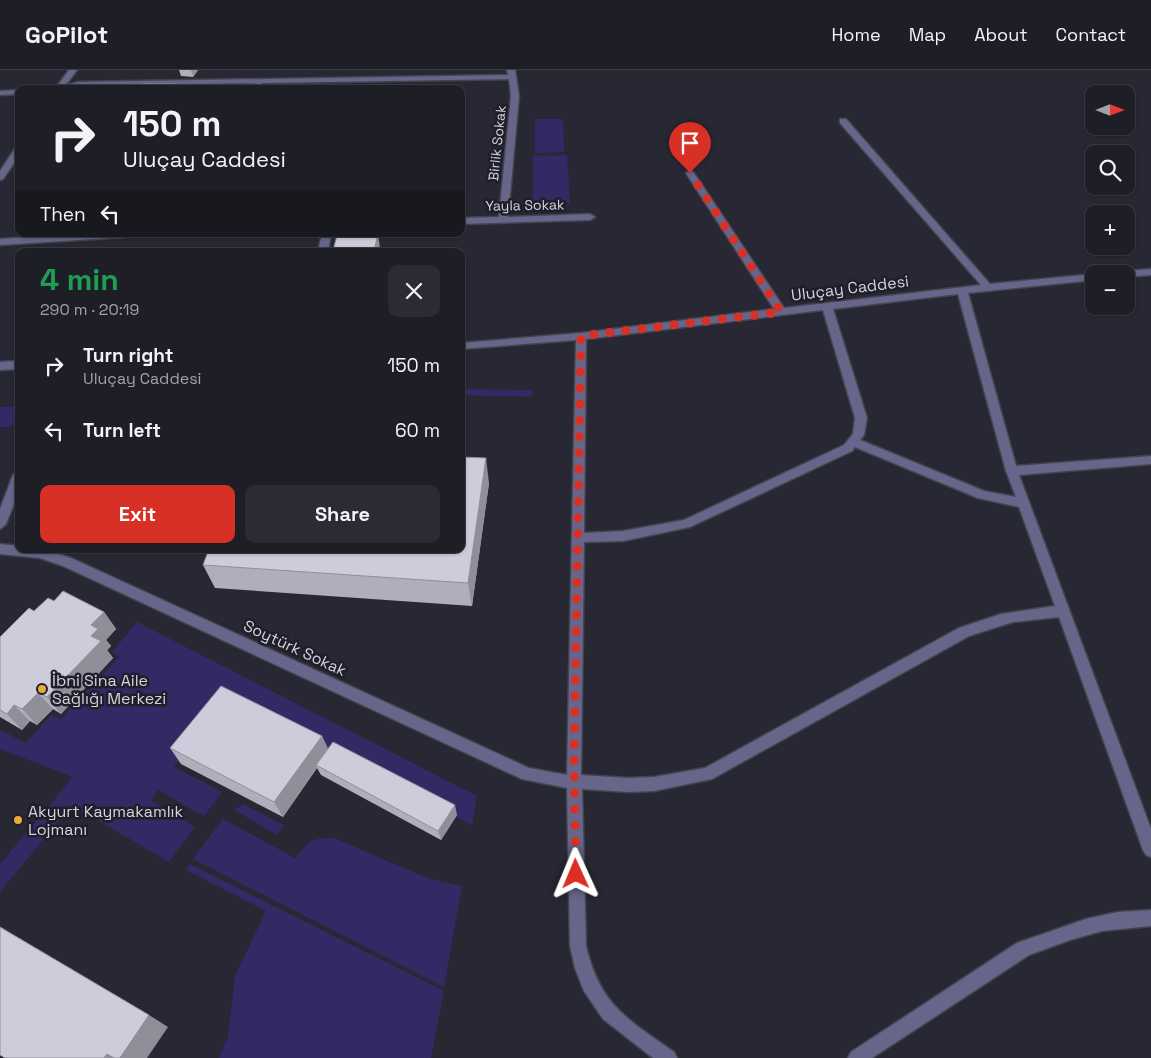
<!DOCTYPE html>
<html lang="en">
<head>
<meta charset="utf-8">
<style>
	:root { --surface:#1e1e27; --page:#2b2b33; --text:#f1f3f6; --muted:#a1a2a7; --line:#3c3c44; --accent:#d93025 }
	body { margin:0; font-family:"Space Grotesk",sans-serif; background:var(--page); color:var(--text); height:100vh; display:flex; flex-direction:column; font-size:19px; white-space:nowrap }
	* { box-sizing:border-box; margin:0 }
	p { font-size:16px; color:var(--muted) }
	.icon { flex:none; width:28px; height:28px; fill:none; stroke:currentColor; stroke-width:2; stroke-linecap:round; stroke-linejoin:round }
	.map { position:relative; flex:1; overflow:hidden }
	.side { position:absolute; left:15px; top:178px; width:450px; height:305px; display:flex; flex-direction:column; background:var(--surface); border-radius:10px; box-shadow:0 1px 4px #0004,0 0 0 1px var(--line) }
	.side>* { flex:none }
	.guide { position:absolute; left:15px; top:15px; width:450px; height:152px; border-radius:10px; box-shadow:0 1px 4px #0004,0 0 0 1px var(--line); background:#1e1e27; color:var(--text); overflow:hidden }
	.needle { width:32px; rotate:90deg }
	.controls { position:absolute; left:1085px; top:15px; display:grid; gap:10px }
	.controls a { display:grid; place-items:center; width:50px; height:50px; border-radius:10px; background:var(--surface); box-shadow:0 1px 4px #0004,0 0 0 1px var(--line); font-size:25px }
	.pin { position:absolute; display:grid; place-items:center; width:42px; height:42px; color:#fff; margin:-51px -21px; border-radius:50% 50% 50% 0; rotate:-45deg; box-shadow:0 0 5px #0007 }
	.pin .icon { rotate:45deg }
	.me { position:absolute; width:55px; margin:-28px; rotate:359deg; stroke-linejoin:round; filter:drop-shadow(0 0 4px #0008) }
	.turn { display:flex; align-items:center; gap:18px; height:105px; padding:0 25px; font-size:22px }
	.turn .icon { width:65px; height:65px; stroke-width:2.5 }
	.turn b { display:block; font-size:35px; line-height:42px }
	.then { display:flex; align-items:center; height:48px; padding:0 25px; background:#0003; gap:10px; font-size:19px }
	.round { display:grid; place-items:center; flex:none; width:52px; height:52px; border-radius:10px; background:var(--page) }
	.headline { display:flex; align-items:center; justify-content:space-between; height:85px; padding:0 25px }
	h1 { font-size:30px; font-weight:800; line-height:38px; color:#1e9e55 }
	.cta { display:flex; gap:10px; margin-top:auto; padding:10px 25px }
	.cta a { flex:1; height:58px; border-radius:10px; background:var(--accent); color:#fff; font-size:20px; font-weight:800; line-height:58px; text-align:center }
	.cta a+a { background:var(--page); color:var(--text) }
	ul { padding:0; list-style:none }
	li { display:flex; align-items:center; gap:15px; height:65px; padding:0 25px }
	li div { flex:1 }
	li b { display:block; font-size:19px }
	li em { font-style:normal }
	header { display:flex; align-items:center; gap:30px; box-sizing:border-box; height:70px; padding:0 25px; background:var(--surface); border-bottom:1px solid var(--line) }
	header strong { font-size:24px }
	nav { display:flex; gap:28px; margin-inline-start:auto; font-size:18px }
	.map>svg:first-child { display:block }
	.green { fill:#322a64 }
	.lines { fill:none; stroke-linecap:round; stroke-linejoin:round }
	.minor-casing { stroke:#44444f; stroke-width:3 }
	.minor { fill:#676589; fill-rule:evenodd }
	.wall { fill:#afafbc }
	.shaded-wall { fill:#8f8f99 }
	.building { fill:#ccccdb; stroke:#8f8f99 }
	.route { stroke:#d93025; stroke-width:9; stroke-dasharray:0 16.2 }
	.poi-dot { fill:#eba93a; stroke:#1f1e2a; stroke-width:2 }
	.labels { text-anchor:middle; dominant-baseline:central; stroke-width:5; stroke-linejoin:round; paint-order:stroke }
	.far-street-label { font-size:14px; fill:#d4d4dc; stroke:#1f1e2a }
	.street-label { font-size:16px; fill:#d4d4dc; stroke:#1f1e2a }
	.poi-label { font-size:16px; fill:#d4d4dc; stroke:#1f1e2a; text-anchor:start }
</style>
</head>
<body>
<header>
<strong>GoPilot</strong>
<nav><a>Home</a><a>Map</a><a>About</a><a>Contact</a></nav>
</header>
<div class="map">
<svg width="1151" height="988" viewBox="0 0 1151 988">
	<rect width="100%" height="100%" fill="#282834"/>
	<!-- green -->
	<g class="green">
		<polygon points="535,49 563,49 564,82 535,83"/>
		<polygon points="567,85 570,133 533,133 533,86"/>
		<polygon points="461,319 533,320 532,327 461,325"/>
		<polygon points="0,337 19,337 19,342 11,357 0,357"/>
		<polygon points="137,552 477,726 472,755 338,682 229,627 174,697 222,722 204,746 158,720 151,730 195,757 169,792 72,735 0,822 0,794 73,707 0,679 0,660 26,673 51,645 61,649 119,587 112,582"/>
		<polygon points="243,734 284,755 277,765 234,740"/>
		<polygon points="223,749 295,788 309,772 317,769 334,768 427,808 462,816 444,917 193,789"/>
		<polygon points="190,794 444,921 431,988 219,988 228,967 235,906 266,841 186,800"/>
	</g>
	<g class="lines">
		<defs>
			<g id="minor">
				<polygon points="69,0 77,0 65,16 78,12 508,5 507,0 515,0 519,26 508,147 590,144 595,147 590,150 461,154 461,148 499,147 511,26 509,9 79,16 73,19 55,19"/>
				<polygon points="19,20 19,24 0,25 0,21"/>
				<path d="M840,49H846L990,214L1094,204V210L968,223L1016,396L1151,386V394L1019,405L1151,759V787L1146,785L1143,780L1059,547L1013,552L969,566L712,709L654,721L628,722L582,719L586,876C600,935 627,949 674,982L677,988H653L603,949L584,921L575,898L570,876L567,718L522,709L63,496L40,488L0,484V474L19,476V479H42L71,488L529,698L567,705L576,270L461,279V273L581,263L774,239L686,103L690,100L694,103L784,238L981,215L840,53ZM958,224L1006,401L1016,427L984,421L860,370L864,365L867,348L833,239ZM823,240L855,348L853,364L844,375L684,450L623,461L584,463L586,269ZM855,377L978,428L1019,437L1055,536L1001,544L959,558L705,698L654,707L628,708L581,705L584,472L623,471L690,457L852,381Z"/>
				<polygon points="16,77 19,77 19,86 3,109 0,110 0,101"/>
				<polygon points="85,164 130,164 125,167 0,175 0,169"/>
				<polygon points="322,164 331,164 328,181 318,181"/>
				<polygon points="1151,199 1151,205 1126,207 1126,204 1121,204 1126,201"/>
				<polygon points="19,291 19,299 0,300 0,292"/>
				<polygon points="19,401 19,421 6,454 0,459 0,439 13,405"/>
				<polygon points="1151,840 1151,856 1102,861 1070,870 1029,885 872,988 848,988 851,982 1017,873 1086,849 1118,842"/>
			</g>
		</defs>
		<!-- minor casing -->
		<use href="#minor" class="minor-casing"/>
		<!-- minor -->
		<use href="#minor" class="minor"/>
	</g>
	<!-- wall -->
	<g class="wall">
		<polygon points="179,0 198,0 193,7 181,6"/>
		<polygon points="489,413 472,536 215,518 203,495"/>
		<polygon points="54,531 104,542 116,559 106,570 111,576 107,580 113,588 61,644 53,639 37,655 30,651 22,660 0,647 0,567 34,541"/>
		<polygon points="322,666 328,679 457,745 441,770 321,705 317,698 283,747 181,694 170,678"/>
	</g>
	<!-- shaded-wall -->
	<g class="shaded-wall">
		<polygon points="191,0 198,0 193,7"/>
		<polygon points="378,164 380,178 379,181 374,181"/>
		<polygon points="486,388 489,413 472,536 468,513"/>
		<polygon points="104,542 116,559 106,570 111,576 107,580 113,588 61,644 47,627 91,566 91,555"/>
		<polygon points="38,623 53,639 37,655 22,639"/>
		<polygon points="14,635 30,651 22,660 7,644"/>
		<polygon points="322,666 329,681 316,695 317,698 283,747 274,732"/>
		<polygon points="455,735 457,745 441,770 438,761"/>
		<polygon points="149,945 168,957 147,988 120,988"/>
		<polygon points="107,984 115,988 104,988"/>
	</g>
	<!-- building -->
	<g class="building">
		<polygon points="142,14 176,14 174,19 140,19"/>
		<polygon points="261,14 260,19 226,19 227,15"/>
		<polygon points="378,164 374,181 333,181 337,165"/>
		<polygon points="461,387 486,388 468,513 203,495 209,479 461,479"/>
		<polygon points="63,521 104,542 91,555 98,559 91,566 101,571 47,627 38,623 22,639 14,635 7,644 0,640 0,567 29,538 34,541 48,528 54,531"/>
		<polygon points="221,616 322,666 274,732 170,678"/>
		<polygon points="333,672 455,735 438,761 316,695"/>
		<polygon points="0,857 149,945 120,988 114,988 107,984 104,988 5,988 0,985"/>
	</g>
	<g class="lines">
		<!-- route -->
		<polyline class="route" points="576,804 574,693 581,266 781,242 690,103"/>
	</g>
	<!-- markers -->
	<g class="poi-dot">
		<circle cx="42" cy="619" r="5"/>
		<circle cx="18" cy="750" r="5"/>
	</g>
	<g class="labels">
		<!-- far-street labels -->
		<g class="far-street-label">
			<text transform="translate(497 73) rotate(-84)">Birlik Sokak</text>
			<text transform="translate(525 135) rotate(-1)">Yayla Sokak</text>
		</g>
		<!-- street labels -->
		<g class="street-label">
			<text transform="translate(850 218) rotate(-7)">Uluçay Caddesi</text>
			<text transform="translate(295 578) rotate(25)">Soytürk Sokak</text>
		</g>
		<!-- poi labels -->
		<g class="poi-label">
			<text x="52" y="610">İbni Sina Aile<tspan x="52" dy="18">Sağlığı Merkezi</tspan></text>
			<text x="28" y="741">Akyurt Kaymakamlık<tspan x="28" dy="18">Lojmanı</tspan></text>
		</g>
	</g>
</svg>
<div class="controls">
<a><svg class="needle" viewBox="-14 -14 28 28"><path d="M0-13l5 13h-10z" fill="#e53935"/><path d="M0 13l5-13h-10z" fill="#a1a2a7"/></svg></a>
<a><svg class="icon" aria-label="search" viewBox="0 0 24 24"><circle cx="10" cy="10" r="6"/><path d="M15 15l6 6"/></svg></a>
<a>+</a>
<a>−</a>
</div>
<div class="pin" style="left:690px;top:103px;background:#d93025"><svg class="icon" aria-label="arrive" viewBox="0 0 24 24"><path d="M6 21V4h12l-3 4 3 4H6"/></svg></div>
<svg class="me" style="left:576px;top:804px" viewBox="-20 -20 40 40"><path d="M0-17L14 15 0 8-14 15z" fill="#d93025" stroke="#fff" stroke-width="4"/></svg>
<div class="guide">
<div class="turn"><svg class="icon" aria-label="right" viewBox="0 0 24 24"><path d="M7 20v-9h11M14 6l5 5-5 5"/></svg><div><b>150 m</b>Uluçay Caddesi</div></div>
<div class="then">Then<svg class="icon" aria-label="left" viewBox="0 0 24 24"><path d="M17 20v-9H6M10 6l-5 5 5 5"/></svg></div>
</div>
<section class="side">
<div class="headline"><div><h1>4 min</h1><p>290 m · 20:19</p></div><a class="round"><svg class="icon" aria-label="close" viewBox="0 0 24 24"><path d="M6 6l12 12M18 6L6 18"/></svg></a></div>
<ul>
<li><svg class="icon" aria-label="right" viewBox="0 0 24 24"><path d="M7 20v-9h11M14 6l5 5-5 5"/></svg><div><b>Turn right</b><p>Uluçay Caddesi</p></div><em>150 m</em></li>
<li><svg class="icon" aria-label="left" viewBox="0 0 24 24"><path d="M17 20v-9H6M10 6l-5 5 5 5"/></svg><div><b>Turn left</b></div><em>60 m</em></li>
</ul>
<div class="cta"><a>Exit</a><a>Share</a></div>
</section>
</div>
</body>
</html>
